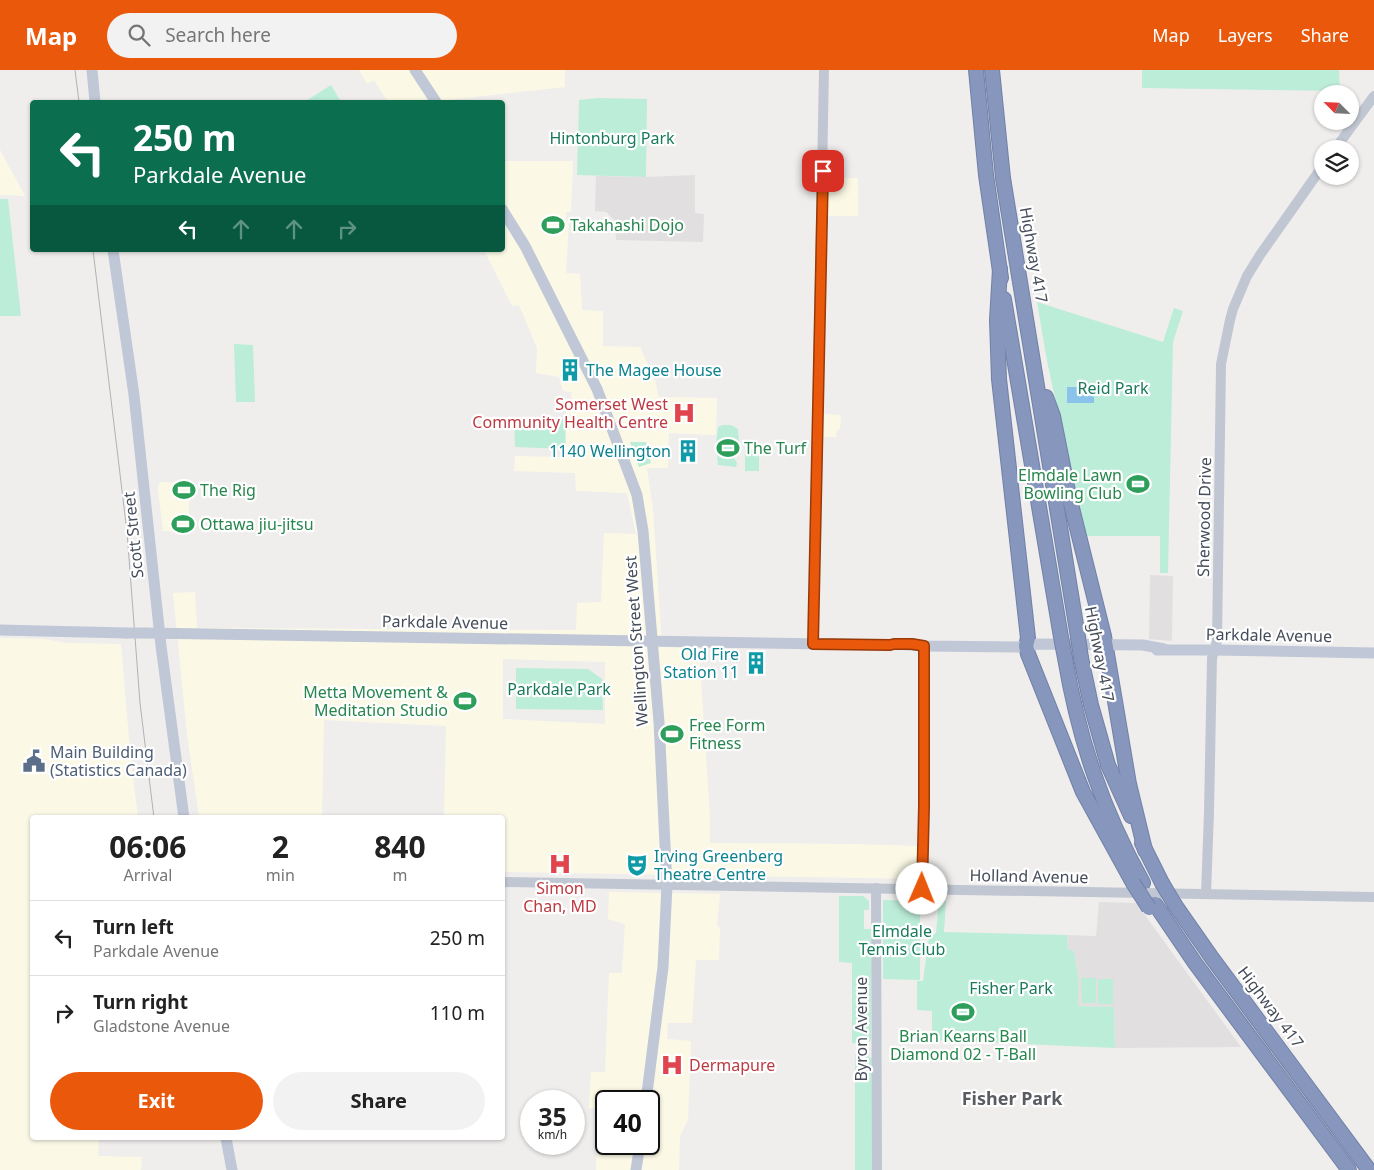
<!DOCTYPE html>
<html lang="en">
<head>
<meta charset="utf-8">
<style>
	:root { --surface:#fff; --page:#f2f2f2; --text:#222; --muted:#767676; --line:#e0e0e0; --accent:#ea580c }
	body { margin:0; font-family:"Noto Sans",sans-serif; background:var(--page); color:var(--text); height:100vh; display:flex; flex-direction:column; font-size:19px; white-space:nowrap }
	* { box-sizing:border-box; margin:0 }
	p { font-size:16px; color:var(--muted) }
	.icon { flex:none; width:28px; height:28px; fill:none; stroke:currentColor; stroke-width:2; stroke-linecap:round; stroke-linejoin:round }
	.map { position:relative; flex:1; overflow:hidden }
	.details { position:absolute; left:30px; top:745px; width:475px; height:325px; display:flex; flex-direction:column; background:var(--surface); border-radius:5px; box-shadow:0 1px 4px #0004 }
	.details>* { flex:none }
	.guide { position:absolute; left:30px; top:30px; width:475px; height:152px; border-radius:5px; box-shadow:0 1px 4px #0004; background:#0b6e4f; color:#fff; overflow:hidden }
	.needle { width:32px; rotate:294deg }
	.tools { position:absolute; left:1314px; top:15px; display:grid; gap:10px }
	.tools a { display:grid; place-items:center; width:45px; height:45px; border-radius:50%; background:var(--surface); box-shadow:0 1px 4px #0004; font-size:25px }
	.speed { position:absolute; left:520px; top:1020px; display:flex; gap:10px; font-size:25px; font-weight:700; text-align:center }
	.speed>* { display:grid; place-content:center; width:65px; height:65px; border-radius:50%; background:var(--surface); box-shadow:0 1px 4px #0004; line-height:1 }
	.speed small { font-size:12px; font-weight:400 }
	.speed .limit { border:2px solid #111; border-radius:8px; background:#fff; color:#111 }
	.pin { position:absolute; display:grid; place-items:center; width:42px; height:42px; color:#fff; margin:-21px; border-radius:10px; box-shadow:0 2px 8px #0006 }
	.me { position:absolute; width:55px; margin:-28px; rotate:1deg; stroke-linejoin:round; filter:drop-shadow(0 0 4px #0008) }
	.turn { display:flex; align-items:center; gap:18px; height:105px; padding:0 20px; font-size:22px }
	.turn .icon { width:65px; height:65px; stroke-width:2.5 }
	.turn b { display:block; font-size:35px; line-height:42px }
	.lanes { display:flex; align-items:center; height:48px; padding:0 20px; background:#0003; justify-content:center; gap:25px; direction:ltr }
	.lanes .off { opacity:.35 }
	.eta { display:flex; justify-content:space-evenly; align-items:center; height:85px; text-align:center }
	.eta b { font-size:30px; font-weight:700; line-height:35px }
	.button { display:flex; gap:10px; margin-top:auto; padding:10px 20px }
	.button a { flex:1; height:58px; border-radius:30px; background:var(--accent); color:#fff; font-size:20px; font-weight:700; line-height:58px; text-align:center }
	.button a+a { background:var(--page); color:var(--text) }
	ul { padding:0; list-style:none }
	li { display:flex; align-items:center; gap:15px; height:75px; padding:0 20px; border-top:1px solid var(--line) }
	li div { flex:1 }
	li b { display:block; font-size:19px }
	li em { font-style:normal }
	header { display:flex; align-items:center; gap:30px; box-sizing:border-box; height:70px; padding:0 25px; background:var(--accent); color:#fff }
	header strong { font-size:24px }
	nav { display:flex; gap:28px; margin-inline-start:auto; font-size:18px }
	.search { width:350px; height:45px; background:var(--page); display:flex; align-items:center; gap:12px; box-sizing:border-box; padding:0 18px; border-radius:28px; color:var(--muted); font-size:19px }
	.map>svg:first-child { display:block }
	.commercial { fill:#fbf9e6; fill-rule:evenodd }
	.education { fill:#e1dfdf }
	.green { fill:#bcedd8 }
	.water { fill:#8ac4ea }
	.lines { fill:none; stroke-linecap:round; stroke-linejoin:round }
	.motorway-casing { stroke:#7181a7; stroke-width:16 }
	.tertiary { stroke:#c1c7d2; stroke-width:10 }
	.secondary { stroke:#c0c7d6; stroke-width:11 }
	.motorway { stroke:#8696bc; stroke-width:14 }
	.tram { stroke:#b0b1b8; stroke-width:1 }
	.motorway-bridge-casing { stroke:#7181a7; stroke-width:16; stroke-linecap:butt }
	.secondary-bridge { stroke:#c0c7d6; stroke-width:11 }
	.motorway-bridge { stroke:#8696bc; stroke-width:14 }
	.route-casing { stroke:#983908; stroke-width:12 }
	.route { stroke:#ea580c; stroke-width:9 }
	.labels { text-anchor:middle; dominant-baseline:central; stroke-width:4.5; stroke-linejoin:round; paint-order:stroke }
	.park-label { font-size:16px; fill:#187a5b; stroke:#fff }
	.leisure-label { font-size:16px; fill:#27864d; stroke:#fff; text-anchor:start }
	.street-label { font-size:16px; fill:#464d5a; stroke:#fff }
	.culture-label { font-size:16px; fill:#0d838f; stroke:#fff; text-anchor:start }
	.health-label { font-size:16px; fill:#be3a42; stroke:#fff; text-anchor:end }
	.service-label { font-size:16px; fill:#4e5e75; stroke:#fff; text-anchor:start }
	.neighbourhood-label { font-size:18px; font-weight:bold; fill:#5a5c62; stroke:#fff }
</style>
</head>
<body>
<header>
<strong>Map</strong>
<div class="search"><svg class="icon" aria-label="search" viewBox="0 0 24 24"><circle cx="10" cy="10" r="6"/><path d="M15 15l6 6"/></svg>Search here</div>
<nav><a>Map</a><a>Layers</a><a>Share</a></nav>
</header>
<div class="map">
<svg width="1374" height="1100" viewBox="0 0 1374 1100">
	<rect width="100%" height="100%" fill="#f0eeed"/>
	<!-- commercial -->
	<g class="commercial">
		<polygon points="359,0 565,0 565,17 448,30 449,32 388,32 374,10 367,14"/>
		<polygon points="0,80 25,126 0,125"/>
		<path d="M503,91H573L571,142H566V150L569,151L566,203L580,204L582,240L603,241V276L640,277L656,313L658,327L717,328L716,365L669,363L668,398H647L653,439L662,577L699,578L710,749V773L854,774L919,776L920,809L503,802L502,748L444,747L446,656L324,650L322,747H199L187,664L173,523L195,522L197,558L576,560L577,533L601,532L604,463L636,464L627,423L576,421L575,403L514,401L515,386L565,387L566,338H573L571,322L563,321L559,307L536,303L537,278L519,235L512,236L484,180H502ZM503,589L605,592V654L503,649Z"/>
		<rect x="827" y="108" width="31" height="38"/>
		<polygon points="823,344 841,345 840,359 837,360 836,367 823,367"/>
		<polygon points="160,412 189,413 189,462 163,461 158,418"/>
		<polygon points="0,568 43,569 68,573 121,574 130,682 138,747 32,748 32,1068 99,1068 98,1086 142,1087 141,1100 0,1100"/>
		<path d="M609,822L720,824L717,856L720,858L719,890H696L692,953H668L667,969L691,971L688,1050L680,1066L679,1100H596L598,1039L589,1038L591,1002H605L609,903H622L625,854L608,849ZM606,1031H649V1074H606Z"/>
	</g>
	<!-- education -->
	<g class="education">
		<polygon points="695,105 695,143 704,144 703,172 616,170 615,151 606,142 595,141 596,106 646,107"/>
		<polygon points="1150,505 1173,506 1172,571 1149,569"/>
		<polygon points="1099,832 1136,833 1241,977 1115,978 1114,937 1078,936 1078,908 1074,881 1068,881 1067,865 1096,866"/>
	</g>
	<!-- green -->
	<g class="green">
		<polygon points="1142,0 1339,0 1340,21 1142,18"/>
		<polygon points="331,15 341,32 307,32 306,31"/>
		<polygon points="598,28 647,29 646,107 577,105 579,30"/>
		<polygon points="0,129 8,129 21,246 0,246"/>
		<polygon points="1037,232 1163,272 1174,238 1183,241 1173,272 1168,503 1160,503 1160,466 1085,466 1047,291"/>
		<polygon points="234,274 253,275 255,332 236,332"/>
		<polygon points="514,348 565,349 566,379 515,377"/>
		<polygon points="722,355 731,355 738,359 740,381 734,388 737,393 736,397 718,395 716,373 718,357"/>
		<polygon points="630,372 646,372 651,393 639,397"/>
		<polygon points="745,380 756,381 756,384 759,384 759,401 745,401"/>
		<polygon points="516,598 588,599 602,609 603,640 516,639"/>
		<path d="M839,826H863L869,831V840H864V859H871V970C866,976 859,974 852,973V893L839,892Z"/>
		<polygon points="883,830 920,831 920,910 883,909"/>
		<polygon points="939,831 946,831 944,862 1067,865 1068,880 1074,881 1078,908 1078,936 1114,937 1115,978 932,970 932,941 917,940 917,911 923,911 929,867 936,863"/>
		<polygon points="1081,908 1096,908 1096,933 1082,933"/>
		<rect x="1098" y="909" width="15" height="25"/>
		<polygon points="855,985 866,985 872,989 872,1100 855,1100"/>
	</g>
	<!-- water -->
	<rect class="water" x="1067" y="317" width="27" height="16"/>
	<g class="lines">
		<defs>
			<g id="motorway">
				<polyline points="976,0 986,105 1001,208"/>
				<polyline points="992,0 1003,108 1078,567"/>
				<polyline points="1000,199 997,250 999,309 1028,568 1026,576 1028,584 1083,722 1133,813"/>
				<polyline points="1004,229 1061,567"/>
				<polyline points="1046,327 1053,346 1069,426 1104,566 1129,714 1145,780"/>
				<path d="M1065,588C1079,670 1102,739 1143,813"/>
				<polyline points="1081,588 1091,635 1108,695 1131,746"/>
				<polyline points="1142,773 1162,813"/>
				<polyline points="1155,834 1195,893 1349,1100"/>
				<polyline points="1175,835 1212,888 1369,1100"/>
			</g>
		</defs>
		<!-- motorway casing -->
		<use href="#motorway" class="motorway-casing"/>
		<!-- tertiary -->
		<g class="tertiary">
			<polyline points="1335,79 1374,26"/>
			<polyline points="813,574 824,0"/>
			<polyline points="502,812 1374,827"/>
			<polyline points="876,818 877,1100"/>
			<polyline points="922,819 925,693 924,576"/>
			<polyline points="1206,824 1209,742 1212,588 1217,571 1221,294 1230,250 1233,239 1247,206 1260,185 1322,97"/>
		</g>
		<!-- secondary -->
		<g class="secondary">
			<polyline points="92,0 95,32"/>
			<polyline points="415,0 436,32"/>
			<polyline points="502,139 525,176 597,319 637,425 643,461 659,652 667,815 663,897 646,1031"/>
			<polyline points="113,180 134,325 161,576 184,748"/>
			<polyline points="0,560 126,563"/>
			<polyline points="144,563 890,575 894,574 924,576 1017,577 1039,574 1143,575 1164,579"/>
			<polyline points="1157,580 1215,580 1374,583"/>
			<polyline points="226,1068 232,1100"/>
			<polyline points="636,1100 640,1074"/>
		</g>
		<!-- motorway -->
		<use href="#motorway" class="motorway"/>
		<!-- tram -->
		<g class="tram">
			<polyline points="75,0 79,32"/>
			<polyline points="93,180 127,462 140,633 154,748"/>
		</g>
		<defs>
			<g id="motorway-bridge">
				<polyline points="1061,567 1065,588"/>
				<polyline points="1078,567 1081,588"/>
				<polyline points="1133,813 1149,838"/>
				<polyline points="1162,813 1175,835"/>
			</g>
		</defs>
		<!-- motorway-bridge casing -->
		<use href="#motorway-bridge" class="motorway-bridge-casing"/>
		<!-- secondary-bridge -->
		<polyline class="secondary-bridge" points="126,563 144,563"/>
		<!-- motorway-bridge -->
		<use href="#motorway-bridge" class="motorway-bridge"/>
	</g>
	<g class="lines">
		<defs>
			<polyline id="route" points="823,101 813,574 890,575 894,574 912,574 924,576 924,736 922,819"/>
		</defs>
		<!-- route casing -->
		<use href="#route" class="route-casing"/>
		<!-- route -->
		<use href="#route" class="route"/>
	</g>
	<!-- icons -->
	<defs>
		<symbol id="stadium-bare" viewBox="-9 -9 18 18"><path d="M0-5a6.5 5 0 1 0 0 10a6.5 5 0 1 0 0-10ZM-3.5-1.8h7v3.6h-7Z" fill="#2e9e5b" stroke="#fff" stroke-width="2.5" paint-order="stroke"/></symbol>
		<symbol id="building-bare" viewBox="-9 -9 18 18"><path d="M-4-6H4V6H1V3H-1V6H-4ZM-2.5-4.3h1.7v1.8h-1.7ZM.8-4.3h1.7v1.8H.8ZM-2.5-1h1.7V.8h-1.7ZM.8-1h1.7V.8H.8Z" fill="#0f9aa8" stroke="#fff" stroke-width="2.5" paint-order="stroke"/></symbol>
		<symbol id="hospital-bare" viewBox="-9 -9 18 18"><path d="M-5-5h3v3.5h4V-5h3V5h-3V1.5h-4V5h-3Z" fill="#e0444e" stroke="#fff" stroke-width="2.5" paint-order="stroke"/></symbol>
		<symbol id="civic-bare" viewBox="-9 -9 18 18"><path d="M-.6-6.5H3V-4.5H.6V-3L4-1V1h2V6H-6V1h2V-1L-.6-3ZM-1.2 2.5V6h2.4V2.5Z" fill="#5c6f8a" stroke="#fff" stroke-width="2.5" paint-order="stroke"/></symbol>
		<symbol id="theatre-bare" viewBox="-9 -9 18 18"><path d="M-5-5.5Q0-4 5-5.5V0Q5 5 0 6Q-5 5-5 0ZM-3.3-2.5H-1v1.5H-3.3ZM1-2.5H3.3v1.5H1ZM-2.8 1Q0 5.5 2.8 1Z" fill="#0f9aa8" stroke="#fff" stroke-width="2.5" paint-order="stroke"/></symbol>
	</defs>
	<g fill-rule="evenodd">
		<use href="#stadium-bare" x="537" y="139" width="32" height="32"/>
		<use href="#building-bare" x="554" y="284" width="32" height="32"/>
		<use href="#hospital-bare" x="668" y="327" width="32" height="32"/>
		<use href="#stadium-bare" x="712" y="362" width="32" height="32"/>
		<use href="#building-bare" x="672" y="365" width="32" height="32"/>
		<use href="#stadium-bare" x="1122" y="398" width="32" height="32"/>
		<use href="#stadium-bare" x="168" y="404" width="32" height="32"/>
		<use href="#stadium-bare" x="167" y="438" width="32" height="32"/>
		<use href="#building-bare" x="740" y="577" width="32" height="32"/>
		<use href="#stadium-bare" x="449" y="615" width="32" height="32"/>
		<use href="#stadium-bare" x="656" y="648" width="32" height="32"/>
		<use href="#civic-bare" x="18" y="675" width="32" height="32"/>
		<use href="#hospital-bare" x="544" y="778" width="32" height="32"/>
		<use href="#theatre-bare" x="621" y="779" width="32" height="32"/>
		<use href="#stadium-bare" x="947" y="926" width="32" height="32"/>
		<use href="#hospital-bare" x="656" y="979" width="32" height="32"/>
	</g>
	<g class="labels">
		<!-- park labels -->
		<g class="park-label">
			<text x="612" y="68">Hintonburg Park</text>
			<text x="1113" y="318">Reid Park</text>
			<text x="559" y="619">Parkdale Park</text>
			<text x="902" y="861">Elmdale<tspan x="902" dy="18">Tennis Club</tspan></text>
			<text x="1011" y="918">Fisher Park</text>
		</g>
		<!-- leisure labels -->
		<g class="leisure-label">
			<text x="570" y="155">Takahashi Dojo</text>
			<text x="744" y="378">The Turf</text>
			<text x="1122" y="405" text-anchor="end">Elmdale Lawn<tspan x="1122" dy="18">Bowling Club</tspan></text>
			<text x="200" y="420">The Rig</text>
			<text x="200" y="454">Ottawa jiu-jitsu</text>
			<text x="448" y="622" text-anchor="end">Metta Movement &amp;<tspan x="448" dy="18">Meditation Studio</tspan></text>
			<text x="689" y="655">Free Form<tspan x="689" dy="18">Fitness</tspan></text>
			<text x="963" y="966" text-anchor="middle">Brian Kearns Ball<tspan x="963" dy="18">Diamond 02 - T-Ball</tspan></text>
		</g>
		<!-- street labels -->
		<g class="street-label">
			<text transform="translate(1034 185) rotate(80)">Highway 417</text>
			<text transform="translate(1204 447) rotate(-89)">Sherwood Drive</text>
			<text transform="translate(133 465) rotate(-96)">Scott Street</text>
			<text transform="translate(445 552) rotate(1)">Parkdale Avenue</text>
			<text transform="translate(1269 565) rotate(1)">Parkdale Avenue</text>
			<text transform="translate(636 571) rotate(-94)">Wellington Street West</text>
			<text transform="translate(1100 584) rotate(79)">Highway 417</text>
			<text transform="translate(1029 806) rotate(1)">Holland Avenue</text>
			<text transform="translate(1271 937) rotate(53)">Highway 417</text>
			<text transform="translate(861 959) rotate(-90)">Byron Avenue</text>
		</g>
		<!-- culture labels -->
		<g class="culture-label">
			<text x="586" y="300">The Magee House</text>
			<text x="671" y="381" text-anchor="end">1140 Wellington</text>
			<text x="739" y="584" text-anchor="end">Old Fire<tspan x="739" dy="18">Station 11</tspan></text>
			<text x="654" y="786">Irving Greenberg<tspan x="654" dy="18">Theatre Centre</tspan></text>
		</g>
		<!-- health labels -->
		<g class="health-label">
			<text x="668" y="334">Somerset West<tspan x="668" dy="18">Community Health Centre</tspan></text>
			<text x="560" y="818" text-anchor="middle">Simon<tspan x="560" dy="18">Chan, MD</tspan></text>
			<text x="689" y="995" text-anchor="start">Dermapure</text>
		</g>
		<!-- service labels -->
		<g class="service-label">
			<text x="50" y="682">Main Building<tspan x="50" dy="18">(Statistics Canada)</tspan></text>
		</g>
		<!-- neighbourhood labels -->
		<g class="neighbourhood-label">
			<text x="1012" y="1028">Fisher Park</text>
		</g>
	</g>
</svg>
<div class="tools">
<a><svg class="needle" viewBox="-14 -14 28 28"><path d="M0-13l5 13h-10z" fill="#e53935"/><path d="M0 13l5-13h-10z" fill="#767676"/></svg></a>
<a><svg class="icon" aria-label="layers" viewBox="0 0 24 24"><path d="M12 4l9 5-9 5-9-5zM3 14l9 5 9-5"/></svg></a>
</div>
<div class="speed"><div>35<small>km/h</small></div><div class="limit">40</div></div>
<div class="pin" style="left:823px;top:101px;background:#d93025"><svg class="icon" aria-label="arrive" viewBox="0 0 24 24"><path d="M6 21V4h12l-3 4 3 4H6"/></svg></div>
<svg class="me" style="left:922px;top:819px" viewBox="-20 -20 40 40"><circle r="19" fill="#fff"/><path d="M0-13L10 11 0 6-10 11z" fill="#ea580c"/></svg>
<div class="guide">
<div class="turn"><svg class="icon" aria-label="left" viewBox="0 0 24 24"><path d="M17 20v-9H6M10 6l-5 5 5 5"/></svg><div><b>250 m</b>Parkdale Avenue</div></div>
<div class="lanes"><svg class="icon" aria-label="left" viewBox="0 0 24 24"><path d="M17 20v-9H6M10 6l-5 5 5 5"/></svg><svg class="icon off" aria-label="ahead" viewBox="0 0 24 24"><path d="M12 20V5M6 11l6-6 6 6"/></svg><svg class="icon off" aria-label="ahead" viewBox="0 0 24 24"><path d="M12 20V5M6 11l6-6 6 6"/></svg><svg class="icon off" aria-label="right" viewBox="0 0 24 24"><path d="M7 20v-9h11M14 6l5 5-5 5"/></svg></div>
</div>
<section class="details">
<div class="eta">
<div><b>06:06</b><p>Arrival</p></div>
<div><b>2</b><p>min</p></div>
<div><b>840</b><p>m</p></div>
</div>
<ul>
<li><svg class="icon" aria-label="left" viewBox="0 0 24 24"><path d="M17 20v-9H6M10 6l-5 5 5 5"/></svg><div><b>Turn left</b><p>Parkdale Avenue</p></div><em>250 m</em></li>
<li><svg class="icon" aria-label="right" viewBox="0 0 24 24"><path d="M7 20v-9h11M14 6l5 5-5 5"/></svg><div><b>Turn right</b><p>Gladstone Avenue</p></div><em>110 m</em></li>
</ul>
<div class="button"><a>Exit</a><a>Share</a></div>
</section>
</div>
</body>
</html>
